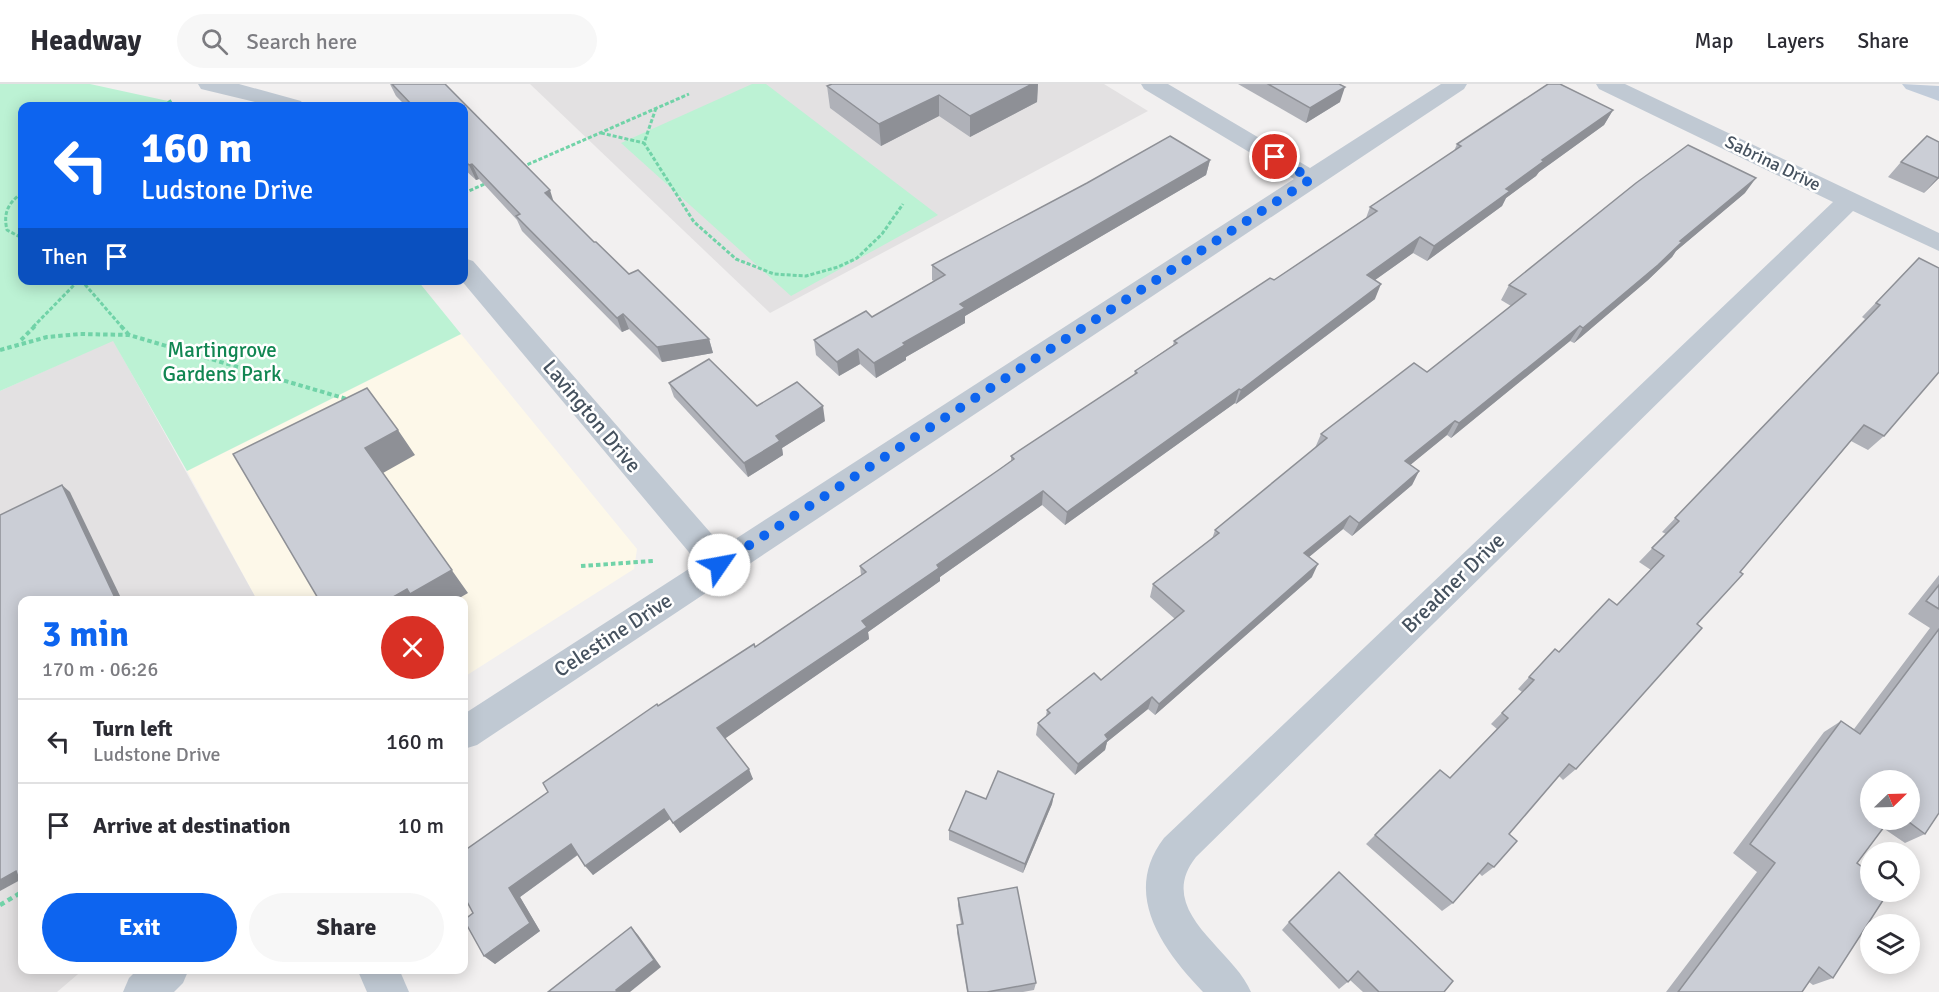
<!DOCTYPE html>
<html lang="en">
<head>
<meta charset="utf-8">
<style>
	:root { --surface:#fff; --page:#f7f7f7; --text:#2b2b33; --muted:#7c7c81; --line:#e1e1e2; --accent:#0d64ef }
	body { margin:0; font-family:Signika,sans-serif; background:var(--page); color:var(--text); height:100vh; display:flex; flex-direction:column; font-size:22px; white-space:nowrap }
	* { box-sizing:border-box; margin:0 }
	p { font-size:20px; color:var(--muted) }
	.icon { flex:none; width:33px; height:33px; fill:none; stroke:currentColor; stroke-width:2; stroke-linecap:round; stroke-linejoin:round }
	.map { position:relative; flex:1; overflow:hidden }
	.details { position:absolute; left:18px; top:512px; width:450px; height:378px; display:flex; flex-direction:column; background:var(--surface); border-radius:12px; box-shadow:0 3px 15px #0003 }
	.details>* { flex:none }
	.guide { position:absolute; left:18px; top:18px; width:450px; height:183px; border-radius:12px; box-shadow:0 3px 15px #0003; background:#0d64ef; color:#fff; overflow:hidden }
	.needle { width:39px; rotate:67deg }
	.controls { position:absolute; left:1860px; top:686px; display:grid; gap:12px }
	.controls a { display:grid; place-items:center; width:60px; height:60px; border-radius:50%; background:var(--surface); box-shadow:0 3px 15px #0003; font-size:30px }
	.pin { position:absolute; display:grid; place-items:center; width:51px; height:51px; color:#fff; margin:-26px; border:3px solid #fff; border-radius:50%; box-shadow:0 2px 6px #0007 }
	.me { position:absolute; width:66px; margin:-33px; rotate:57deg; stroke-linejoin:round; filter:drop-shadow(0 0 4px #0008) }
	.turn { display:flex; align-items:center; gap:21px; height:126px; padding:0 24px; font-size:27px }
	.turn .icon { width:78px; height:78px; stroke-width:2.5 }
	.turn b { display:block; font-size:42px; line-height:51px }
	.then { display:flex; align-items:center; height:57px; padding:0 24px; background:#0003; gap:12px; font-size:22px }
	.round { display:grid; place-items:center; flex:none; width:63px; height:63px; border-radius:32px; background:var(--page) }
	.headline { display:flex; align-items:center; justify-content:space-between; height:102px; padding:0 24px }
	h1 { font-size:36px; font-weight:700; line-height:45px; color:var(--accent) }
	.button { display:flex; gap:12px; margin-top:auto; padding:12px 24px }
	.button a { flex:1; height:69px; border-radius:36px; background:var(--accent); color:#fff; font-size:24px; font-weight:700; line-height:69px; text-align:center }
	.button a+a { background:var(--page); color:var(--text) }
	ul { padding:0; list-style:none }
	li { display:flex; align-items:center; gap:18px; height:84px; padding:0 24px; border-top:2px solid var(--line) }
	li div { flex:1 }
	li b { display:block; font-size:22px }
	li em { font-style:normal }
	header { display:flex; align-items:center; gap:36px; box-sizing:border-box; height:84px; padding:0 30px; background:var(--surface); border-bottom:2px solid var(--line) }
	header strong { font-size:28px }
	nav { display:flex; gap:33px; margin-inline-start:auto; font-size:21px }
	.search { width:420px; height:54px; background:var(--page); display:flex; align-items:center; gap:15px; box-sizing:border-box; padding:0 21px; border-radius:33px; color:var(--muted); font-size:22px }
	.map>svg:first-child { display:block }
	.commercial { fill:#fdf8e9 }
	.education { fill:#e3e1e2 }
	.green { fill:#bcf2d4 }
	.lines { fill:none; stroke-linecap:round; stroke-linejoin:round }
	.path-far2 { stroke:#71d3a8; stroke-width:3; stroke-dasharray:4 2; stroke-linecap:butt }
	.path-far1 { stroke:#71d3a8; stroke-width:4; stroke-dasharray:4.5 3; stroke-linecap:butt }
	.path { stroke:#71d3a8; stroke-width:4.5; stroke-dasharray:5 4; stroke-linecap:butt }
	.minor { fill:#c0c9d3; fill-rule:evenodd }
	.secondary { fill:#c1ccda; fill-rule:evenodd }
	.wall { fill:#afb1b8; fill-rule:evenodd }
	.shaded-wall { fill:#8e9096 }
	.building { fill:#cbced6; stroke:#8e9096; stroke-width:1.5 }
	.route { stroke:#0d64ef; stroke-width:10; stroke-dasharray:0 18 }
	.labels { text-anchor:middle; dominant-baseline:central; stroke-width:5; stroke-linejoin:round; paint-order:stroke }
	.far-street-label { font-size:18px; fill:#46525f; stroke:#fff }
	.park-label { font-size:21px; fill:#118652; stroke:#fff }
	.street-label { font-size:21px; fill:#46525f; stroke:#fff }
</style>
</head>
<body>
<header>
<strong>Headway</strong>
<div class="search"><svg class="icon" aria-label="search" viewBox="0 0 24 24"><circle cx="10" cy="10" r="6"/><path d="M15 15l6 6"/></svg>Search here</div>
<nav><a>Map</a><a>Layers</a><a>Share</a></nav>
</header>
<div class="map">
<svg width="1939" height="908" viewBox="0 0 1939 908">
	<rect width="100%" height="100%" fill="#f2f0f0"/>
	<!-- commercial -->
	<polygon class="commercial" points="461,250 637,465 634,485 464,593 464,516 257,516 187,387"/>
	<!-- education -->
	<g class="education">
		<polygon points="530,0 1104,0 1148,27 770,229"/>
		<polygon points="113,256 257,516 22,516 22,885 84,885 57,908 0,908 0,307"/>
	</g>
	<!-- green -->
	<g class="green">
		<polygon points="0,0 90,0 191,22 22,22 22,196 418,197 461,250 187,387 113,257 0,307"/>
		<polygon points="752,0 766,0 938,131 791,212 621,59"/>
	</g>
	<g class="lines">
		<!-- path-far2 -->
		<g class="path-far2">
			<polyline points="163,22 172,16"/>
			<polyline points="656,24 644,59 694,138 736,175 774,190 806,192 838,183 857,174 882,150 903,120"/>
			<polyline points="601,49 644,59"/>
			<polyline points="522,83 689,10"/>
			<path d="M22,109C8,119 3,129 7,146L22,154"/>
			<polyline points="464,109 487,99"/>
			<polyline points="81,196 122,243"/>
			<polyline points="33,243 79,196"/>
		</g>
		<!-- path-far1 -->
		<g class="path-far1">
			<polyline points="121,242 129,251"/>
			<polyline points="21,256 35,242"/>
			<polyline points="0,266 47,253 80,250 129,251 350,316"/>
			<polyline points="581,482 653,477"/>
		</g>
		<!-- path -->
		<polyline class="path" points="0,821 22,808"/>
		<!-- minor -->
		<g class="minor">
			<polygon points="198,0 239,0 301,17 304,22 272,22 201,5"/>
			<polygon points="1141,0 1168,0 1310,84 1441,0 1467,0 1464,5 477,661 464,665 464,630 698,479 461,196 464,196 464,174 473,177 723,463 1294,95 1144,5"/>
			<path d="M1596,0H1625L1939,149V167L1853,127L1196,773C1153,827 1234,865 1251,908H1203C1163,866 1121,810 1164,754L1833,118L1599,5Z"/>
			<polygon points="138,885 189,885 183,899 174,908 123,908 129,894"/>
			<polygon points="357,885 399,885 409,908 367,908"/>
		</g>
		<!-- secondary -->
		<polygon class="secondary" points="1902,0 1939,2 1939,17 1906,5"/>
	</g>
	<!-- wall -->
	<g class="wall">
		<polygon points="390,0 445,0 554,118 594,158 629,190 709,255 713,269 662,278 629,245 622,248 522,147 517,136 479,95 476,96 464,85 464,22 406,22 396,12"/>
		<polygon points="832,0 1038,0 1037,18 970,53 939,32 881,62 830,24 827,2"/>
		<polygon points="1238,0 1339,0 1340,18 1306,39"/>
		<polygon points="1613,26 1604,41 1539,88 1536,92 1506,114 1502,122 1427,177 1413,169 1375,196 1375,215 1236,320 1235,319 1065,441 1042,421 940,493 940,497 868,548 869,555 725,654 753,695 680,749 670,735 593,791 578,771 520,813 540,847 495,880 484,872 473,829 548,708 658,622 755,563 861,491 860,482 1000,385 1011,377 1011,372 1134,291 1135,287 1173,261 1174,257 1274,196 1366,134 1370,123 1454,67 1457,60"/>
		<polygon points="1939,58 1939,94 1924,109 1888,93 1901,78"/>
		<polygon points="1210,76 1206,91 965,232 965,239 906,273 906,276 876,294 860,280 839,292 816,271 814,256 872,233 934,197 932,196 932,181"/>
		<polygon points="1745,109 1676,167 1672,173 1648,196 1574,259 1570,257 1451,354 1447,351 1410,381 1419,387 1412,401 1352,452 1343,445 1309,473 1312,493 1155,631 1148,625 1107,658 1105,666 1075,691 1036,651 1038,639 1046,632 1047,626 1101,596 1175,535 1150,513 1153,500 1212,455 1215,446 1315,364 1321,350 1427,288 1511,222 1501,216 1509,201"/>
		<polygon points="1919,174 1884,352 1868,366 1851,357 1740,488 1576,685 1563,696 1559,692 1509,750 1494,783 1482,792 1479,789 1453,819 1442,827 1366,760 1375,751 1450,694 1497,645 1491,640 1522,608 1518,605 1555,565 1559,568 1617,521 1651,486 1639,478 1666,450 1662,448 1865,235 1862,233"/>
		<polygon points="669,299 757,322 825,337 782,364 783,371 748,393 674,313"/>
		<path d="M1939,491V729L1925,750L1905,759L1883,744L1857,779L1833,894L1813,901L1809,898L1802,908H1666L1757,788L1733,769L1824,648L1841,637L1854,645L1930,544L1908,530ZM1870,696L1910,735H1870Z"/>
		<polygon points="1054,710 1052,720 1023,789 949,756 949,746 986,715"/>
		<polygon points="958,814 1036,899 1034,906 1023,908 967,908 957,849 957,841 961,840 958,822"/>
		<polygon points="1289,838 1444,908 1363,908 1350,896 1339,905 1282,846"/>
	</g>
	<!-- shaded-wall -->
	<g class="shaded-wall">
		<polygon points="1032,0 1038,0 1037,18 970,53 970,32"/>
		<polygon points="1345,3 1340,18 1306,39 1310,24"/>
		<polygon points="939,11 939,32 881,62 879,40"/>
		<polygon points="1613,26 1604,41 1539,88 1536,92 1506,114 1502,122 1427,177 1434,162 1542,76"/>
		<polygon points="1210,76 1206,91 965,232 965,239 906,273 906,276 876,294 874,279 960,220"/>
		<polygon points="472,80 479,95 476,96 469,81"/>
		<polygon points="1939,92 1939,94 1924,109"/>
		<polygon points="1756,94 1745,109 1676,167 1672,173 1648,196 1574,259 1583,244 1680,157"/>
		<polygon points="550,106 555,122 545,109"/>
		<polygon points="1420,153 1413,169 1361,206 1367,191"/>
		<polygon points="1381,200 1375,215 1236,320 1241,306"/>
		<polygon points="623,230 629,245 622,248 617,234"/>
		<polygon points="1580,242 1570,257 1451,354 1459,339"/>
		<polygon points="709,255 713,269 662,278 657,263"/>
		<polygon points="858,265 860,280 839,292 837,278"/>
		<polygon points="1239,305 1235,319 1065,441 1067,428"/>
		<polygon points="823,322 825,337 782,364 783,371 748,393 744,379 776,352"/>
		<polygon points="1455,337 1447,351 1398,391 1405,377"/>
		<polygon points="398,346 415,371 383,389 468,509 456,516 388,516 365,364"/>
		<polygon points="1419,387 1412,401 1352,452 1359,439"/>
		<polygon points="62,401 70,408 122,516 116,516"/>
		<polygon points="1043,407 1042,421 940,493 940,497 868,548 869,555 723,656 717,644 937,481"/>
		<polygon points="1350,432 1343,445 1298,482 1304,469"/>
		<polygon points="1318,480 1312,493 1155,631 1159,620"/>
		<polygon points="1152,613 1148,625 1107,658 1105,666 1075,691 1078,680 1105,651"/>
		<polygon points="749,685 753,695 680,749 673,739"/>
		<polygon points="1054,710 1052,720 1023,789 1025,780"/>
		<polygon points="664,725 670,735 593,791 585,782"/>
		<polygon points="571,760 580,769 520,813 540,847 495,880 484,872 509,804"/>
		<polygon points="16,787 22,790 22,795 0,807 0,796"/>
		<polygon points="631,843 638,851 661,883 630,908 617,908 616,906"/>
	</g>
	<!-- building -->
	<g class="building">
		<polygon points="392,0 445,0 550,106 545,109 594,158 596,158 629,190 638,186 709,255 657,263 623,230 617,234 516,132 520,130 472,80 469,81 464,76 464,22 413,22"/>
		<polygon points="832,0 1032,0 970,32 939,11 879,40 827,2"/>
		<polygon points="1268,0 1339,0 1345,3 1310,24"/>
		<polygon points="1548,0 1560,0 1613,26 1542,76 1544,77 1506,105 1510,107 1434,162 1420,153 1367,191 1381,200 1241,306 1239,305 1067,428 1043,407 937,481 939,484 862,537 867,543 717,644 749,685 673,739 664,725 585,782 571,760 509,804 530,839 484,872 464,836 473,829 464,812 464,767 548,708 543,699 657,620 658,622 754,560 755,563 866,488 860,482 1000,385 1014,375 1011,372 1137,289 1135,287 1177,259 1174,257 1270,194 1274,196 1377,127 1370,123 1461,62 1457,60"/>
		<polygon points="1170,52 1210,76 960,220 965,224 903,259 905,261 874,279 858,265 837,278 814,256 866,227 872,233 945,191 932,181 1087,99"/>
		<polygon points="1927,52 1939,58 1939,92 1938,94 1901,78"/>
		<polygon points="1688,61 1756,94 1680,157 1682,158 1658,181 1583,244 1580,242 1459,339 1455,337 1405,377 1419,387 1359,439 1350,432 1304,469 1318,480 1159,620 1152,613 1105,651 1108,655 1078,680 1038,639 1050,629 1047,626 1094,589 1101,596 1184,527 1153,500 1219,449 1215,446 1327,354 1321,350 1414,279 1427,288 1526,210 1509,201 1636,99"/>
		<polygon points="1919,174 1939,184 1939,288 1884,352 1864,341 1740,488 1743,490 1697,540 1702,544 1576,685 1569,680 1509,750 1517,757 1494,783 1488,779 1453,819 1375,751 1440,686 1450,694 1508,634 1502,629 1534,596 1529,593 1555,565 1559,568 1609,515 1617,521 1664,472 1652,464 1679,437 1675,434 1880,221 1876,219"/>
		<polygon points="709,275 757,322 797,298 823,322 776,352 780,357 744,379 669,299"/>
		<polygon points="367,304 398,346 365,364 452,486 410,510 407,505 388,516 319,516 233,370"/>
		<polygon points="62,401 116,516 22,516 22,791 18,793 16,787 0,796 0,431"/>
		<polygon points="1939,501 1939,525 1926,517"/>
		<polygon points="1939,545 1939,729 1925,750 1905,735 1910,735 1910,696 1870,696 1870,735 1890,735 1857,779 1870,789 1870,807 1889,807 1833,894 1819,883 1802,908 1678,908 1775,779 1750,760 1841,637 1860,650"/>
		<polygon points="998,687 1054,710 1025,780 949,746 966,707 986,715"/>
		<polygon points="1339,788 1453,897 1444,908 1379,908 1358,887 1348,898 1289,838"/>
		<polygon points="1017,803 1036,899 987,908 968,908 957,841 963,840 958,814"/>
		<polygon points="631,843 654,876 616,906 617,908 548,908"/>
	</g>
	<g class="lines">
		<!-- route -->
		<polyline class="route" points="719,481 1311,95 1275,73"/>
	</g>
	<g class="labels">
		<!-- far-street labels -->
		<g class="far-street-label">
			<text transform="translate(1773 79) rotate(26)">Sabrina Drive</text>
		</g>
		<!-- park labels -->
		<g class="park-label">
			<text x="222" y="266">Martingrove<tspan x="222" dy="24">Gardens Park</tspan></text>
		</g>
		<!-- street labels -->
		<g class="street-label">
			<text transform="translate(592 332) rotate(50)">Lavington Drive</text>
			<text transform="translate(1453 499) rotate(-44)">Breadner Drive</text>
			<text transform="translate(613 551) rotate(-33)">Celestine Drive</text>
		</g>
	</g>
</svg>
<div class="controls">
<a><svg class="needle" viewBox="-14 -14 28 28"><path d="M0-13l5 13h-10z" fill="#e53935"/><path d="M0 13l5-13h-10z" fill="#7c7c81"/></svg></a>
<a><svg class="icon" aria-label="search" viewBox="0 0 24 24"><circle cx="10" cy="10" r="6"/><path d="M15 15l6 6"/></svg></a>
<a><svg class="icon" aria-label="layers" viewBox="0 0 24 24"><path d="M12 4l9 5-9 5-9-5zM3 14l9 5 9-5"/></svg></a>
</div>
<div class="pin" style="left:1275px;top:73px;background:#d93025"><svg class="icon" aria-label="arrive" viewBox="0 0 24 24"><path d="M6 21V4h12l-3 4 3 4H6"/></svg></div>
<svg class="me" style="left:719px;top:481px" viewBox="-20 -20 40 40"><circle r="19" fill="#fff"/><path d="M0-13L10 11 0 6-10 11z" fill="#0d64ef"/></svg>
<div class="guide">
<div class="turn"><svg class="icon" aria-label="left" viewBox="0 0 24 24"><path d="M17 20v-9H6M10 6l-5 5 5 5"/></svg><div><b>160 m</b>Ludstone Drive</div></div>
<div class="then">Then<svg class="icon" aria-label="arrive" viewBox="0 0 24 24"><path d="M6 21V4h12l-3 4 3 4H6"/></svg></div>
</div>
<section class="details">
<div class="headline"><div><h1>3 min</h1><p>170 m · 06:26</p></div><a class="round" style="background:#d93025;color:#fff"><svg class="icon" aria-label="close" viewBox="0 0 24 24"><path d="M6 6l12 12M18 6L6 18"/></svg></a></div>
<ul>
<li><svg class="icon" aria-label="left" viewBox="0 0 24 24"><path d="M17 20v-9H6M10 6l-5 5 5 5"/></svg><div><b>Turn left</b><p>Ludstone Drive</p></div><em>160 m</em></li>
<li><svg class="icon" aria-label="arrive" viewBox="0 0 24 24"><path d="M6 21V4h12l-3 4 3 4H6"/></svg><div><b>Arrive at destination</b></div><em>10 m</em></li>
</ul>
<div class="button"><a>Exit</a><a>Share</a></div>
</section>
</div>
</body>
</html>
